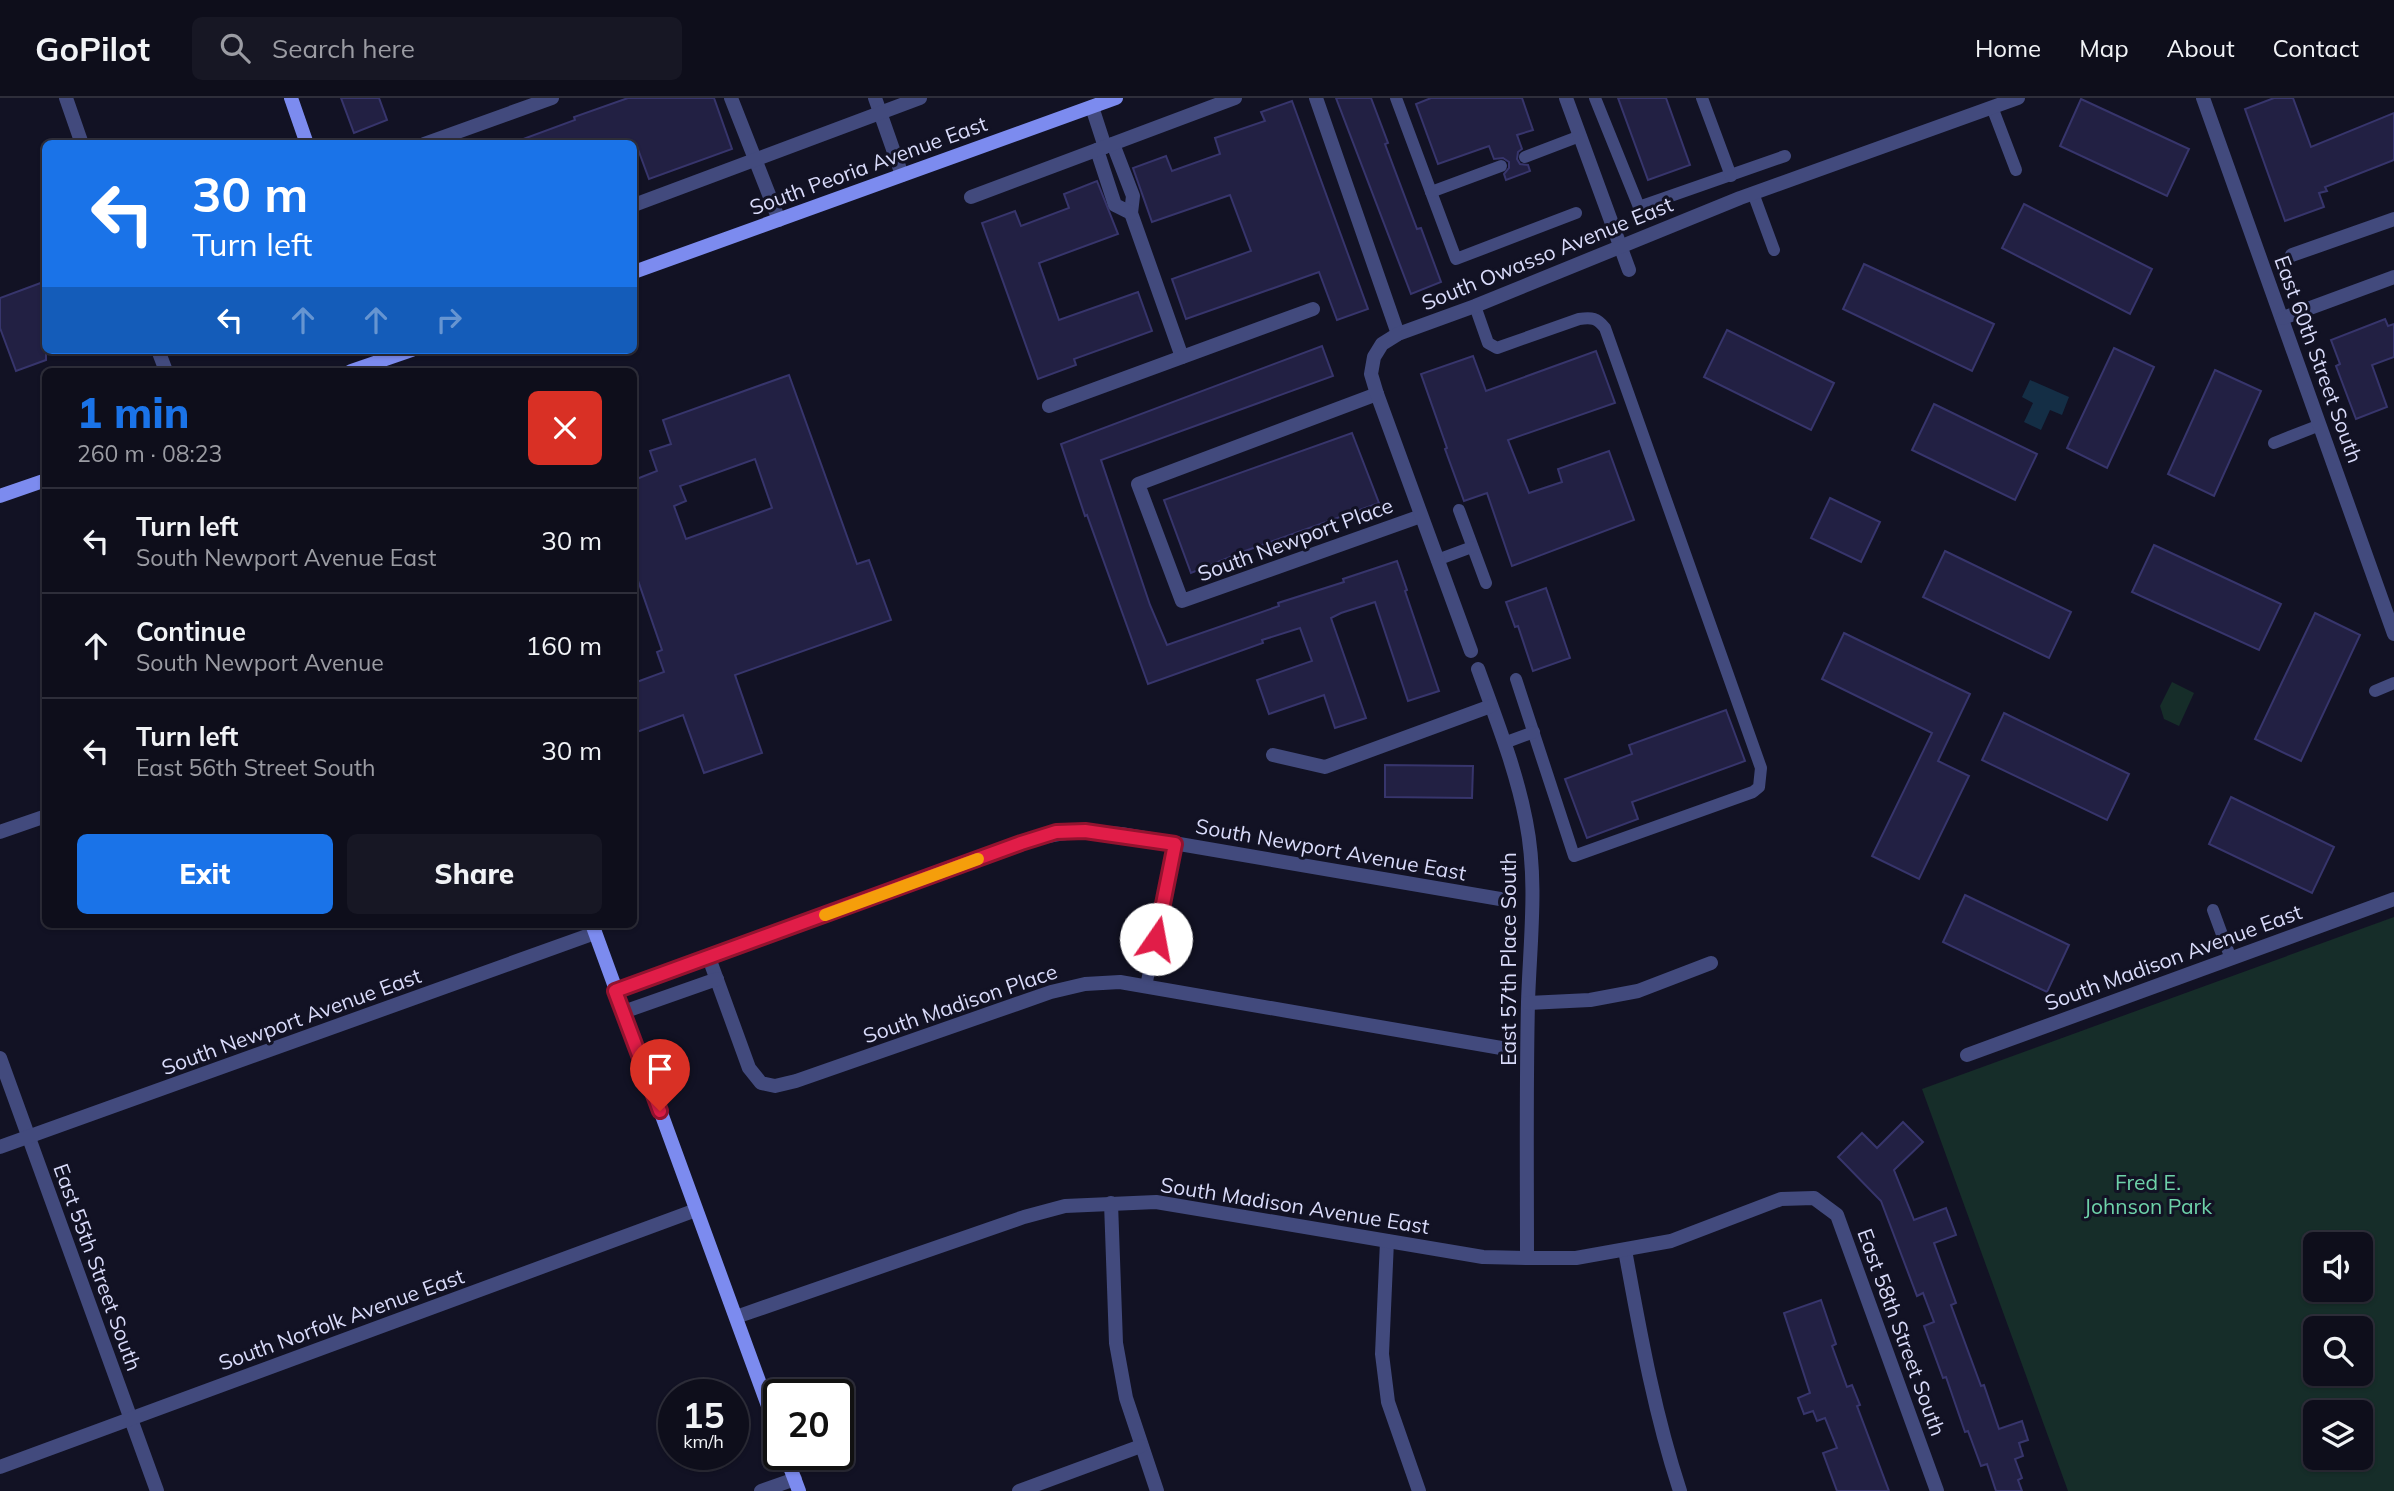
<!DOCTYPE html>
<html lang="en">
<head>
<meta charset="utf-8">
<style>
	:root { --surface:#0e0e1b; --page:#171724; --text:#f1f3f6; --muted:#9b9ca3; --line:#2e2e3a; --accent:#1a73e8 }
	body { margin:0; font-family:Mulish,sans-serif; background:var(--page); color:var(--text); height:100vh; display:flex; flex-direction:column; font-size:26px; white-space:nowrap }
	* { box-sizing:border-box; margin:0 }
	p { font-size:23px; color:var(--muted) }
	.icon { flex:none; width:38px; height:38px; fill:none; stroke:currentColor; stroke-width:2; stroke-linecap:round; stroke-linejoin:round }
	.map { position:relative; flex:1; overflow:hidden }
	.side { position:absolute; left:42px; top:270px; width:595px; height:560px; display:flex; flex-direction:column; background:var(--surface); border-radius:10px; box-shadow:0 2px 5px #0004,0 0 0 2px var(--line) }
	.side>* { flex:none }
	.hud { position:absolute; left:42px; top:42px; width:595px; height:214px; border-radius:10px; box-shadow:0 2px 5px #0004,0 0 0 2px var(--line); background:#1a73e8; color:#fff; overflow:hidden }
	.fabs { position:absolute; left:2303px; top:1134px; display:grid; gap:14px }
	.fabs a { display:grid; place-items:center; width:70px; height:70px; border-radius:10px; background:var(--surface); box-shadow:0 2px 5px #0004,0 0 0 2px var(--line); font-size:35px }
	.speed { position:absolute; left:658px; top:1281px; display:flex; gap:14px; font-size:35px; font-weight:700; text-align:center }
	.speed>* { display:grid; place-content:center; width:91px; height:91px; border-radius:50%; background:var(--surface); box-shadow:0 2px 5px #0004,0 0 0 2px var(--line); line-height:1 }
	.speed small { font-size:18px; font-weight:400 }
	.speed .limit { border:4px solid #111; border-radius:10px; background:#fff; color:#111 }
	.pin { position:absolute; display:grid; place-items:center; width:60px; height:60px; color:#fff; margin:-72px -30px; border-radius:50% 50% 50% 0; rotate:-45deg; box-shadow:0 0 7px #0007 }
	.pin .icon { rotate:45deg }
	.me { position:absolute; width:77px; margin:-38px; rotate:12deg; stroke-linejoin:round; filter:drop-shadow(0 0 5px #0008) }
	.turn { display:flex; align-items:center; gap:24px; height:147px; padding:0 35px; font-size:32px }
	.turn .icon { width:91px; height:91px; stroke-width:2.5 }
	.turn b { display:block; font-size:49px; line-height:60px }
	.lanes { display:flex; align-items:center; height:66px; padding:0 35px; background:#0003; justify-content:center; gap:35px; direction:ltr }
	.lanes .off { opacity:.35 }
	.round { display:grid; place-items:center; flex:none; width:74px; height:74px; border-radius:10px; background:var(--page) }
	.headline { display:flex; align-items:center; justify-content:space-between; height:119px; padding:0 35px }
	h1 { font-size:42px; font-weight:800; line-height:52px; color:var(--accent) }
	.button { display:flex; gap:14px; margin-top:auto; padding:14px 35px }
	.button a { flex:1; height:80px; border-radius:10px; background:var(--accent); color:#fff; font-size:28px; font-weight:800; line-height:80px; text-align:center }
	.button a+a { background:var(--page); color:var(--text) }
	ul { padding:0; list-style:none }
	li { display:flex; align-items:center; gap:21px; height:105px; padding:0 35px; border-top:2px solid var(--line) }
	li div { flex:1 }
	li b { display:block; font-size:26px }
	li em { font-style:normal }
	header { display:flex; align-items:center; gap:42px; box-sizing:border-box; height:98px; padding:0 35px; background:var(--surface); border-bottom:2px solid var(--line) }
	header strong { font-size:33px }
	nav { display:flex; gap:38px; margin-inline-start:auto; font-size:24px }
	.search { width:490px; height:63px; background:var(--page); display:flex; align-items:center; gap:18px; box-sizing:border-box; padding:0 24px; border-radius:10px; color:var(--muted); font-size:26px }
	.map>svg:first-child { display:block }
	.green { fill:#162d29; fill-rule:evenodd }
	.water { fill:#142e45 }
	.building { fill:#222043; stroke:#37356c; stroke-width:2; fill-rule:evenodd }
	.lines { fill:none; stroke-linecap:round; stroke-linejoin:round }
	.lane { stroke:#424a7d; stroke-width:12 }
	.street { stroke:#424a7d; stroke-width:14 }
	.secondary { stroke:#7c8bef; stroke-width:14 }
	.route-casing { stroke:#92132f; stroke-width:18 }
	.route { stroke:#e11d48; stroke-width:12 }
	.slow { stroke:#f59e0b; stroke-width:12 }
	.labels { text-anchor:middle; dominant-baseline:central; stroke-width:6; stroke-linejoin:round; paint-order:stroke }
	.street-label { font-size:21px; fill:#d9dbfa; stroke:#121224 }
	.park-label { font-size:21px; fill:#6ed2a9; stroke:#121224 }
</style>
</head>
<body>
<header>
<strong>GoPilot</strong>
<div class="search"><svg class="icon" aria-label="search" viewBox="0 0 24 24"><circle cx="10" cy="10" r="6"/><path d="M15 15l6 6"/></svg>Search here</div>
<nav><a>Home</a><a>Map</a><a>About</a><a>Contact</a></nav>
</header>
<div class="map">
<svg width="2394" height="1393" viewBox="0 0 2394 1393">
	<rect width="100%" height="100%" fill="#121224"/>
	<!-- green -->
	<g class="green">
		<polygon points="2172,584 2194,595 2179,628 2164,621 2160,608"/>
		<path d="M2394,819V1393H2068L1922,991ZM2315,1146H2361V1192H2315ZM2315,1230H2361V1276H2315ZM2315,1314H2361V1360H2315Z"/>
	</g>
	<!-- water -->
	<polygon class="water" points="2030,282 2069,299 2062,317 2050,312 2041,332 2024,324 2033,305 2022,299"/>
	<!-- building -->
	<g class="building">
		<polygon points="341,0 379,0 387,22 354,35"/>
		<polygon points="628,0 714,0 732,51 649,81 636,46 516,46 515,44 575,22 574,19"/>
		<polygon points="1336,0 1371,0 1388,45 1385,46 1417,131 1421,130 1441,184 1411,196"/>
		<polygon points="1431,0 1522,0 1533,32 1517,37 1522,51 1518,54 1517,61 1520,66 1528,67 1530,73 1506,82 1504,76 1509,70 1509,64 1503,60 1494,61 1489,48 1438,66 1416,6"/>
		<polygon points="1618,0 1666,0 1690,67 1648,82"/>
		<polygon points="2274,0 2293,0 2311,49 2394,15 2394,62 2325,89 2327,93 2319,95 2324,109 2285,123 2245,11"/>
		<polygon points="2081,1 2189,51 2167,98 2060,48"/>
		<polygon points="1292,3 1368,211 1337,222 1319,174 1186,221 1172,181 1251,153 1230,97 1152,124 1133,70 1166,58 1172,73 1220,56 1215,40 1265,23 1261,14"/>
		<polygon points="1097,83 1118,136 1039,165 1059,222 1138,194 1152,233 1074,261 1076,267 1038,281 982,125 1015,113 1021,128 1069,110 1064,96"/>
		<polygon points="2024,106 2152,171 2130,216 2002,150"/>
		<polygon points="1864,166 1994,226 1972,273 1843,211"/>
		<polygon points="46,183 46,262 16,273 0,230 0,200"/>
		<polygon points="2385,221 2388,228 2394,226 2394,259 2372,267 2387,309 2356,321 2336,268 2340,266 2331,242"/>
		<polygon points="1727,232 1834,285 1811,332 1704,279"/>
		<polygon points="1322,248 1333,278 1101,362 1150,507 1167,547 1279,508 1278,505 1344,484 1343,481 1397,463 1407,492 1405,493 1439,593 1408,603 1375,504 1341,515 1331,520 1366,620 1335,630 1324,597 1269,616 1257,582 1312,563 1300,530 1262,542 1263,545 1148,586 1087,417 1085,418 1061,346"/>
		<polygon points="2114,250 2154,269 2107,370 2067,350"/>
		<polygon points="1596,253 1615,305 1508,342 1529,395 1562,384 1558,371 1609,353 1634,422 1512,468 1487,395 1464,403 1445,351 1447,350 1421,276 1473,258 1486,293"/>
		<polygon points="2215,272 2261,293 2214,398 2168,376"/>
		<path d="M789,277L857,466L869,462L891,522L735,577L762,655L704,675L683,617L634,635V585L664,574L657,554L662,552L634,471V382L657,373L650,353L671,346L663,322ZM755,361L772,410L686,441L674,408L686,403L680,388Z"/>
		<polygon points="1934,306 2037,356 2015,402 1912,352"/>
		<polygon points="1352,335 1379,405 1245,453 1191,475 1164,402"/>
		<polygon points="1830,400 1880,424 1861,464 1811,440"/>
		<polygon points="2154,447 2281,506 2259,552 2132,494"/>
		<polygon points="1945,453 2071,514 2049,560 1923,499"/>
		<polygon points="1546,490 1570,560 1533,573 1518,528 1515,529 1506,504"/>
		<polygon points="2315,515 2360,537 2301,663 2255,641"/>
		<polygon points="1844,535 1970,596 1938,663 1969,678 1919,781 1872,758 1932,635 1822,581"/>
		<polygon points="1726,612 1745,663 1632,704 1638,721 1587,740 1565,681 1632,656 1629,647"/>
		<polygon points="2004,615 2129,676 2107,722 1982,662"/>
		<polygon points="1385,667 1473,668 1472,700 1385,699"/>
		<polygon points="2231,699 2334,749 2312,795 2209,746"/>
		<polygon points="1965,797 2069,847 2047,894 1943,844"/>
		<polygon points="1903,1024 1923,1044 1894,1072 1914,1122 1946,1110 1956,1137 1934,1145 1956,1205 1951,1207 1981,1288 1984,1287 1999,1331 2022,1323 2028,1342 2019,1345 2023,1358 2015,1361 2022,1380 2018,1382 2022,1393 1996,1393 1987,1366 1981,1368 1968,1333 1965,1334 1946,1279 1943,1280 1924,1228 1934,1224 1923,1195 1917,1198 1881,1103 1838,1059 1862,1035 1877,1050"/>
		<polygon points="1821,1202 1836,1246 1832,1248 1847,1289 1852,1287 1860,1307 1857,1308 1889,1393 1837,1393 1823,1355 1837,1350 1825,1320 1817,1323 1813,1313 1804,1316 1798,1300 1810,1295 1784,1215"/>
	</g>
	<g class="lines">
		<!-- lane -->
		<g class="lane">
			<polyline points="1396,0 1456,161 1576,115"/>
			<polyline points="1595,0 1639,109 1785,58"/>
			<polyline points="1702,0 1731,78"/>
			<polyline points="1992,9 2016,72"/>
			<polyline points="1525,59 1580,38"/>
			<polyline points="1431,94 1501,68"/>
			<polyline points="1753,95 1774,152"/>
			<path d="M1475,208L1488,245L1497,250L1579,221C1592,219 1597,220 1605,230L1761,670L1759,689L1753,694L1574,758L1516,581"/>
			<polyline points="2274,345 2320,327"/>
			<polyline points="1459,412 1486,485"/>
			<polyline points="1437,462 1472,449"/>
			<polyline points="2375,593 2394,585"/>
			<polyline points="1504,645 1534,634"/>
			<polyline points="2213,812 2231,861"/>
			<polyline points="1146,888 1176,745"/>
		</g>
		<!-- street -->
		<g class="street">
			<polyline points="66,0 82,46"/>
			<polyline points="731,0 779,122"/>
			<polyline points="875,0 902,77"/>
			<polyline points="1316,0 1398,236"/>
			<polyline points="1566,0 1629,172"/>
			<polyline points="2203,0 2394,536"/>
			<polyline points="1092,9 1105,49"/>
			<polyline points="424,46 552,0"/>
			<polyline points="1113,46 1133,98 1131,115 1182,259"/>
			<polyline points="1097,52 1115,107 1131,115"/>
			<polyline points="971,99 1235,0"/>
			<polyline points="634,107 920,0"/>
			<polyline points="2292,157 2394,121"/>
			<polyline points="2283,220 2394,179"/>
			<polyline points="158,252 166,273"/>
			<polyline points="1377,296 1138,386 1182,503 1421,418"/>
			<polyline points="1049,308 1313,211"/>
			<polyline points="1471,553 1377,296 1371,276 1374,259 1382,246 1398,236 1475,208 1740,100 2018,0"/>
			<path d="M1478,571C1496,621 1516,671 1526,723C1538,783 1530,843 1528,904C1526,989 1527,1075 1527,1160"/>
			<polyline points="1273,657 1325,669 1491,608"/>
			<polyline points="0,734 46,718"/>
			<polyline points="709,860 749,970 761,985 775,988 796,983 1051,894 1085,886 1120,884 1507,951"/>
			<path d="M616,893L1021,745C1062,733 1079,732 1121,736L1506,802"/>
			<polyline points="1528,905 1590,902 1638,893 1711,865"/>
			<polyline points="623,914 717,881"/>
			<polyline points="1967,957 2394,801"/>
			<polyline points="0,960 157,1393"/>
			<polyline points="0,1049 595,835"/>
			<polyline points="1111,1105 1116,1245 1126,1300 1157,1393"/>
			<polyline points="1387,1143 1382,1256 1388,1304 1419,1393"/>
			<path d="M1625,1152C1640,1234 1654,1314 1680,1393"/>
			<polyline points="736,1219 1024,1119 1065,1108 1156,1104 1483,1159 1527,1160 1576,1160 1671,1143 1781,1101 1814,1100 1837,1117 1937,1393"/>
			<polyline points="0,1369 696,1112"/>
			<polyline points="761,1393 795,1381"/>
			<polyline points="1019,1393 1141,1348"/>
		</g>
		<!-- secondary -->
		<g class="secondary">
			<polyline points="291,0 307,46"/>
			<polyline points="634,174 1116,0"/>
			<polyline points="351,273 412,252"/>
			<polyline points="0,398 46,382"/>
			<polyline points="592,826 779,1338"/>
			<polyline points="785,1356 799,1393"/>
		</g>
	</g>
	<g class="lines">
		<defs>
			<polyline id="route" points="660,1013 615,893 1021,745 1056,734 1085,733 1175,746 1156,841"/>
		</defs>
		<!-- route casing -->
		<use href="#route" class="route-casing"/>
		<!-- route -->
		<use href="#route" class="route"/>
		<!-- slow -->
		<polyline class="slow" points="825,817 978,761"/>
	</g>
	<g class="labels">
		<!-- street labels -->
		<g class="street-label">
			<text transform="translate(868 67) rotate(-20)">South Peoria Avenue East</text>
			<text transform="translate(1547 155) rotate(-22)">South Owasso Avenue East</text>
			<text transform="translate(2319 261) rotate(70)">East 60th Street South</text>
			<text transform="translate(1295 441) rotate(-20)">South Newport Place</text>
			<text transform="translate(1331 751) rotate(10)">South Newport Avenue East</text>
			<text transform="translate(2173 859) rotate(-20)">South Madison Avenue East</text>
			<text transform="translate(1508 861) rotate(-90)">East 57th Place South</text>
			<text transform="translate(960 905) rotate(-19)">South Madison Place</text>
			<text transform="translate(291 923) rotate(-20)">South Newport Avenue East</text>
			<text transform="translate(1295 1107) rotate(9)">South Madison Avenue East</text>
			<text transform="translate(98 1169) rotate(70)">East 55th Street South</text>
			<text transform="translate(341 1221) rotate(-20)">South Norfolk Avenue East</text>
			<text transform="translate(1902 1234) rotate(70)">East 58th Street South</text>
		</g>
		<!-- park labels -->
		<g class="park-label">
			<text x="2148" y="1084">Fred E.<tspan x="2148" dy="24">Johnson Park</tspan></text>
		</g>
	</g>
</svg>
<div class="fabs">
<a><svg class="icon" aria-label="sound" viewBox="0 0 24 24"><path d="M4 9h4l5-4v14l-5-4H4zM17 9q2 3 0 6"/></svg></a>
<a><svg class="icon" aria-label="search" viewBox="0 0 24 24"><circle cx="10" cy="10" r="6"/><path d="M15 15l6 6"/></svg></a>
<a><svg class="icon" aria-label="layers" viewBox="0 0 24 24"><path d="M12 4l9 5-9 5-9-5zM3 14l9 5 9-5"/></svg></a>
</div>
<div class="speed"><div>15<small>km/h</small></div><div class="limit">20</div></div>
<div class="pin" style="left:660px;top:1013px;background:#d93025"><svg class="icon" aria-label="arrive" viewBox="0 0 24 24"><path d="M6 21V4h12l-3 4 3 4H6"/></svg></div>
<svg class="me" style="left:1156px;top:841px" viewBox="-20 -20 40 40"><circle r="19" fill="#fff"/><path d="M0-13L10 11 0 6-10 11z" fill="#e11d48"/></svg>
<div class="hud">
<div class="turn"><svg class="icon" aria-label="left" viewBox="0 0 24 24"><path d="M17 20v-9H6M10 6l-5 5 5 5"/></svg><div><b>30 m</b>Turn left</div></div>
<div class="lanes"><svg class="icon" aria-label="left" viewBox="0 0 24 24"><path d="M17 20v-9H6M10 6l-5 5 5 5"/></svg><svg class="icon off" aria-label="ahead" viewBox="0 0 24 24"><path d="M12 20V5M6 11l6-6 6 6"/></svg><svg class="icon off" aria-label="ahead" viewBox="0 0 24 24"><path d="M12 20V5M6 11l6-6 6 6"/></svg><svg class="icon off" aria-label="right" viewBox="0 0 24 24"><path d="M7 20v-9h11M14 6l5 5-5 5"/></svg></div>
</div>
<section class="side">
<div class="headline"><div><h1>1 min</h1><p>260 m · 08:23</p></div><a class="round" style="background:#d93025;color:#fff"><svg class="icon" aria-label="close" viewBox="0 0 24 24"><path d="M6 6l12 12M18 6L6 18"/></svg></a></div>
<ul>
<li><svg class="icon" aria-label="left" viewBox="0 0 24 24"><path d="M17 20v-9H6M10 6l-5 5 5 5"/></svg><div><b>Turn left</b><p>South Newport Avenue East</p></div><em>30 m</em></li>
<li><svg class="icon" aria-label="ahead" viewBox="0 0 24 24"><path d="M12 20V5M6 11l6-6 6 6"/></svg><div><b>Continue</b><p>South Newport Avenue</p></div><em>160 m</em></li>
<li><svg class="icon" aria-label="left" viewBox="0 0 24 24"><path d="M17 20v-9H6M10 6l-5 5 5 5"/></svg><div><b>Turn left</b><p>East 56th Street South</p></div><em>30 m</em></li>
</ul>
<div class="button"><a>Exit</a><a>Share</a></div>
</section>
</div>
</body>
</html>
